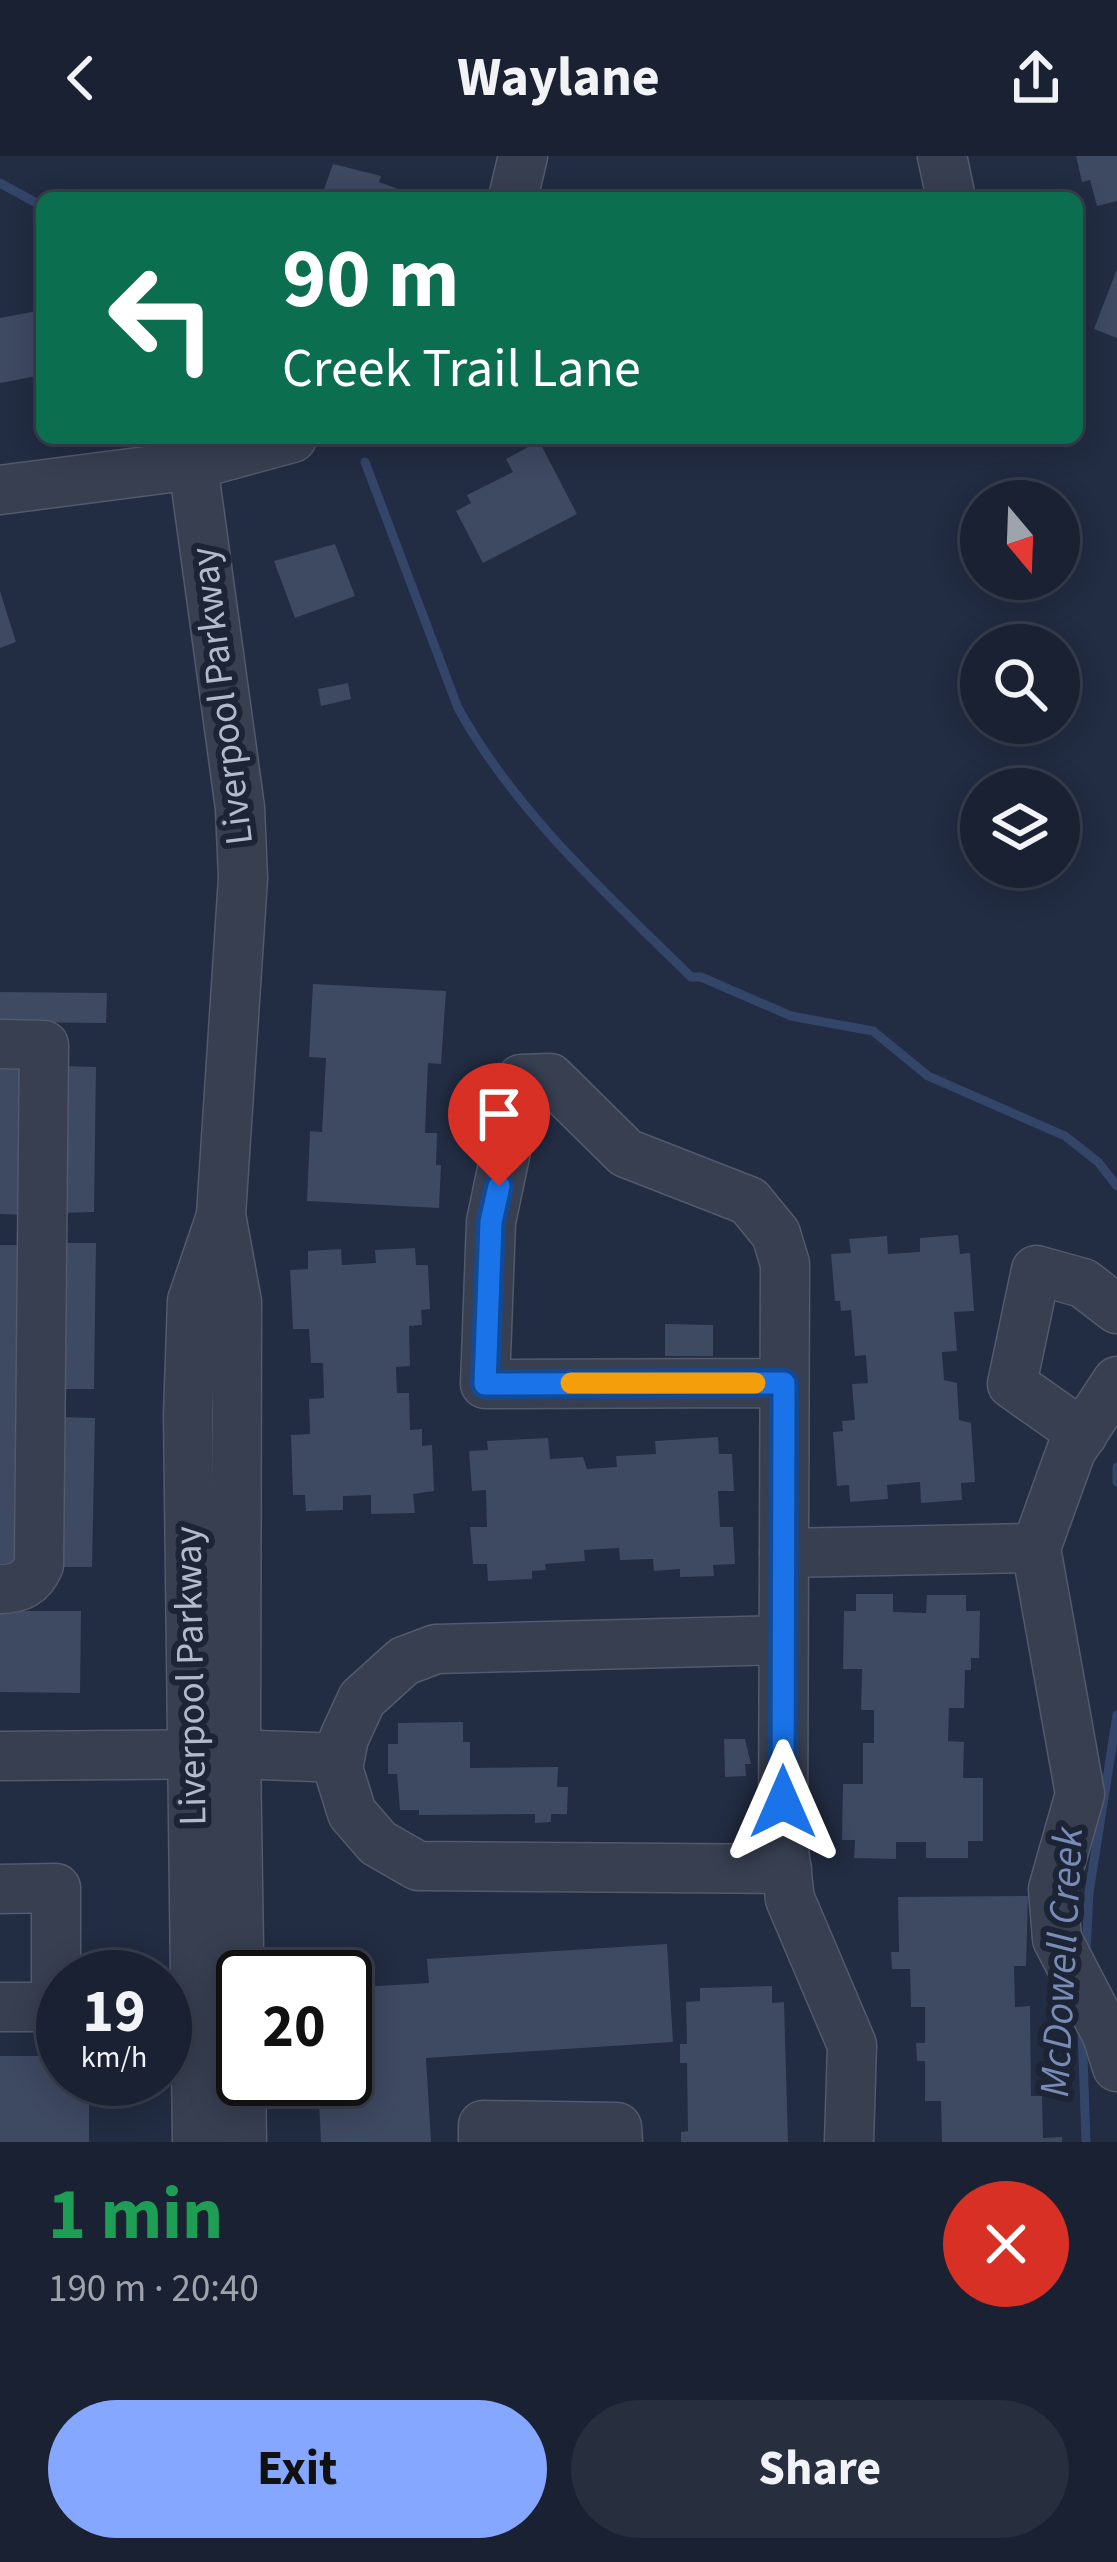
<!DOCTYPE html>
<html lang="en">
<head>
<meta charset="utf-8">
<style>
	:root { --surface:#1a2132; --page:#272e3e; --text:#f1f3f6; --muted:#9fa3ac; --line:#383e4d; --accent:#85a7ff }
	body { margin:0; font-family:"Source Sans 3",sans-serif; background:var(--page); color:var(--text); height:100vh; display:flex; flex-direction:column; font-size:45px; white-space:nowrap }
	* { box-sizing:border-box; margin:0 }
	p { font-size:39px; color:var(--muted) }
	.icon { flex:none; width:66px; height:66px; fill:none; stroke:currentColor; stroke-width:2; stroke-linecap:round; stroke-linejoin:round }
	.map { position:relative; height:1986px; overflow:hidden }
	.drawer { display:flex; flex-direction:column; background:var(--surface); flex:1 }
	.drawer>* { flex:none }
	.hud { position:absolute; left:36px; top:36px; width:1047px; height:252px; border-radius:18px; box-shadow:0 6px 30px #0003,0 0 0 3px var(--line); background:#0b6e4f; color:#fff; overflow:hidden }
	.needle { width:78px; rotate:161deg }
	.fabs { position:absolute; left:960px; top:324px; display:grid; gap:24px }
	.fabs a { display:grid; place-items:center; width:120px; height:120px; border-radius:50%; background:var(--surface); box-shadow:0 6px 30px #0003,0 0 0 3px var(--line); font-size:60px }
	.speed { position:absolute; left:36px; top:1794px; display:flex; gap:24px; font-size:60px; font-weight:700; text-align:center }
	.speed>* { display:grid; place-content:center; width:156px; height:156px; border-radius:50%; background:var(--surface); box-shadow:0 6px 30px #0003,0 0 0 3px var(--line); line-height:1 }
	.speed small { font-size:30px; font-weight:400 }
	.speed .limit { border:6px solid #111; border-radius:18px; background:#fff; color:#111 }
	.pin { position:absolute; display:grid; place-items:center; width:102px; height:102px; color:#fff; margin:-123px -51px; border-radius:50% 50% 50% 0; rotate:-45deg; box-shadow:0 0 12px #0007 }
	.pin .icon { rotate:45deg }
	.me { position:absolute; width:132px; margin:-66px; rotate:0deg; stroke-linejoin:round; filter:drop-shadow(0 0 9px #0008) }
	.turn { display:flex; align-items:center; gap:42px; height:252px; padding:0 48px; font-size:54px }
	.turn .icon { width:156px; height:156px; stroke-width:2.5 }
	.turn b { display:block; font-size:84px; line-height:102px }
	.round { display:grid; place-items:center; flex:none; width:126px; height:126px; border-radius:63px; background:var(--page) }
	.head { display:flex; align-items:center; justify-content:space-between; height:204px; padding:0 48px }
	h1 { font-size:72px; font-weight:700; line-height:90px; color:#1e9e55 }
	.action { display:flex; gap:24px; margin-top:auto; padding:24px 48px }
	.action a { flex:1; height:138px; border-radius:72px; background:var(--accent); color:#111; font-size:48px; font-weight:700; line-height:138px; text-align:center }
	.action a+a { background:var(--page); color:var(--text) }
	header { display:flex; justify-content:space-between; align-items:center; height:156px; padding:0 48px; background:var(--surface); font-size:54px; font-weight:700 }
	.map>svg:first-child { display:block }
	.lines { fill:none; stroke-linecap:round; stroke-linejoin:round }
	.stream { stroke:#34456a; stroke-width:9 }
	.building { fill:#3e4962 }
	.minor-casing { stroke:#525a6c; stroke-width:51 }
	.minor { stroke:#373f51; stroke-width:48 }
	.route-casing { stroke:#114b97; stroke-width:30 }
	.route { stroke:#1a73e8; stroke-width:21 }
	.slow { stroke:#f59e0b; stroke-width:21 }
	.labels { text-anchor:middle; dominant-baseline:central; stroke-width:12; stroke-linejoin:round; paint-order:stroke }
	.street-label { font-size:39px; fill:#b3bacc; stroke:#1c2436 }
	.water-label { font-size:42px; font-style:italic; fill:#788cb6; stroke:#1c2436 }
</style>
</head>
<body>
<header><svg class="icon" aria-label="back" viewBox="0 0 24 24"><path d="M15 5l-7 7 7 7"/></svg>Waylane<svg class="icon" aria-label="share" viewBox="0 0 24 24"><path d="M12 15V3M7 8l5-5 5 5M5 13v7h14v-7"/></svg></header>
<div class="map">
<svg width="1117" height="1986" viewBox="0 0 1117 1986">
	<rect width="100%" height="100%" fill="#222c42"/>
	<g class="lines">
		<!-- stream -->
		<g class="stream">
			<polyline points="0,27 42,50"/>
			<path d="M365,306L458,552C516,657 606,737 691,821H701L791,860L873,875L928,920L1065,980L1098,1006L1117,1030"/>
			<polyline points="1117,1311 1117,1326"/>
			<polyline points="1086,1795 1089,1737 1117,1559"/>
			<polyline points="1082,1872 1086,1986"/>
		</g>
	</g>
	<!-- building -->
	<g class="building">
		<polygon points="1076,0 1117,0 1117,45 1097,50 1090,24 1082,26"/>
		<polygon points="333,8 381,20 379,26 406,36 404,42 321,42"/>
		<polygon points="1117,113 1117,182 1094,173"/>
		<polygon points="42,154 42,219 0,227 0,162"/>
		<polygon points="539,285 577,358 483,407 456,355 471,347 467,339 513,316 506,303"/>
		<polygon points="335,388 355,440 295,462 274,405"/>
		<polygon points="0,435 16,486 0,492"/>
		<polygon points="348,527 351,543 321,550 318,533"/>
		<polygon points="313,828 446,835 441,908 428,907 425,977 437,977 436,1009 441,1009 439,1052 307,1045 310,975 322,976 326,902 309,901"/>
		<polygon points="0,836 107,837 106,867 0,866"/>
		<polygon points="64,910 96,911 94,1056 63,1057"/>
		<polygon points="0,912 31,912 28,1059 0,1058"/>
		<polygon points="958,1079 960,1098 970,1097 974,1155 954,1156 957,1195 942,1196 944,1224 957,1227 959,1264 971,1267 975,1326 961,1327 962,1344 921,1347 920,1326 887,1329 888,1343 850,1346 849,1329 837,1330 833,1276 843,1275 842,1265 855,1264 852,1228 868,1227 866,1199 855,1200 851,1154 841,1155 840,1145 835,1145 831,1098 851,1097 849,1083 887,1080 888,1098 920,1096 920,1082"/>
		<polygon points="65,1087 96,1087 94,1233 63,1233"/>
		<polygon points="0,1089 29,1089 25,1407 0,1407"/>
		<polygon points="415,1092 416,1109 428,1109 430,1153 421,1154 422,1169 409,1170 410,1210 396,1211 397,1237 409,1237 410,1274 422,1273 422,1290 432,1289 434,1335 413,1338 415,1357 371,1358 371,1339 343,1340 343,1354 306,1355 305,1339 293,1339 291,1279 310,1278 309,1243 324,1242 323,1207 311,1207 309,1173 293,1173 290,1114 308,1113 308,1095 341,1093 342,1109 376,1107 375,1094"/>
		<polygon points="665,1168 713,1169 713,1200 665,1200"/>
		<polygon points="60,1261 95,1262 92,1411 57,1411"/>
		<polygon points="718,1281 719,1298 732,1298 734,1335 718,1335 720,1371 733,1371 735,1408 713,1409 714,1420 680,1421 680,1413 654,1415 653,1403 620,1404 619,1392 584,1394 585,1405 545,1408 546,1414 532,1415 532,1423 488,1425 487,1408 473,1408 470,1371 487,1371 486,1334 472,1335 469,1295 488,1294 487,1285 548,1282 550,1303 583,1301 587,1313 617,1311 616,1300 656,1298 655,1285"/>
		<polygon points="856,1438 893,1438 893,1456 926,1457 927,1439 966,1439 966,1455 980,1455 979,1502 971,1502 971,1514 965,1514 964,1552 949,1552 948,1585 964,1586 963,1622 983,1622 983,1685 968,1685 968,1702 926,1702 926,1686 896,1686 896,1703 854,1702 855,1684 842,1684 843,1628 863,1628 863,1587 874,1587 874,1554 861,1554 862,1513 843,1513 844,1455 856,1455"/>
		<polygon points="0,1455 81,1455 80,1537 0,1536"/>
		<polygon points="463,1566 463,1586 470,1586 470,1612 558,1611 557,1631 568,1631 567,1658 551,1658 551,1666 535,1667 535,1658 419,1659 419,1654 400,1654 397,1618 388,1618 388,1588 398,1588 398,1567"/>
		<polygon points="724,1583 745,1583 751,1608 745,1608 746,1620 725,1621"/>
		<polygon points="1028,1740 1026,1810 1014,1810 1015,1851 1030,1850 1031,1940 1042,1940 1043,1982 1062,1981 1062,1986 942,1986 941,1945 925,1945 925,1905 917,1905 916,1887 925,1887 925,1851 911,1851 910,1813 892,1813 891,1796 899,1796 898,1741"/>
		<polygon points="667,1788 673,1886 426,1902 431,1986 321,1986 318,1923 345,1923 345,1832 429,1827 427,1803"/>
		<polygon points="772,1830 772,1847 784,1846 788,1986 681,1986 681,1976 688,1975 687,1907 680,1907 680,1888 687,1888 686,1846 700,1845 700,1832"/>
		<polygon points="0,1900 63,1900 63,1923 89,1923 89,1986 0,1986"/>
	</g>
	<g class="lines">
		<defs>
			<g id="minor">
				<polyline points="942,0 951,42"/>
				<polyline points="513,42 523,0"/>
				<polyline points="193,309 240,652 243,722 221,1059 237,1146 236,1598 242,1986"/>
				<polyline points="0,334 193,309 292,282"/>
				<path d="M0,888L44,889L39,1409C31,1427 20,1433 0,1433"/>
				<polyline points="1117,1225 1071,1295 1036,1392 1080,1638 1053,1733 1057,1783 1107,1879 1117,1911"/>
				<polyline points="784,1227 485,1228 491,1066 521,923 550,922 626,997 749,1045 776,1078 785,1108 783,1686 790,1743 852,1889 849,1986"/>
				<polyline points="1083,1278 1012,1228 1036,1114 1083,1127 1117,1153"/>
				<polyline points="784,1397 1036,1392"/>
				<polyline points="783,1484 436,1493 404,1505 362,1543 344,1582 338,1612 352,1657 378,1687 418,1710 787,1713"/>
				<polyline points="0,1600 236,1598 340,1602"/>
				<polyline points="0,1733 56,1732 56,1851"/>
				<polyline points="0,1851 63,1851"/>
				<polyline points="197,1986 188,1258 192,1145 220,1063"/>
				<polyline points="483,1986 483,1969 617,1971 618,1986"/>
			</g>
		</defs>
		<!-- minor casing -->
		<use href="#minor" class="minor-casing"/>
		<!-- minor -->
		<use href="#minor" class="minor"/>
	</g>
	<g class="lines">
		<defs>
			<polyline id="route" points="499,1030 491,1066 485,1228 784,1227 783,1646"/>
		</defs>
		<!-- route casing -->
		<use href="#route" class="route-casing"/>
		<!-- route -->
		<use href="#route" class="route"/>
		<!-- slow -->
		<polyline class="slow" points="571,1227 755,1227"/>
	</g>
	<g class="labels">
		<!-- street labels -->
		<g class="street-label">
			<text transform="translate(222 540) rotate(-97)">Liverpool Parkway</text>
			<text transform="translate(191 1520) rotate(-91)">Liverpool Parkway</text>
		</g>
		<!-- water labels -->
		<g class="water-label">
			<text transform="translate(1062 1806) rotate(-87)">McDowell Creek</text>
		</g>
	</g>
</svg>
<div class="fabs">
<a><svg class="needle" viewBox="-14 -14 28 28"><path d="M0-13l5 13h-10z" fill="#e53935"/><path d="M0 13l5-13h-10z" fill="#9fa3ac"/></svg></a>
<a><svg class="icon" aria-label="search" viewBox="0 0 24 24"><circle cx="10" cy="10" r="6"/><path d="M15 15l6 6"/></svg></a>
<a><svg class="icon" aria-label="layers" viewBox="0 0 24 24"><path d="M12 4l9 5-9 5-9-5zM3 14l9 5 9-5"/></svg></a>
</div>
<div class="speed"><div>19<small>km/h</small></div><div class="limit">20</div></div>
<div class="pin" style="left:499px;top:1030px;background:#d93025"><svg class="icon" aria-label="arrive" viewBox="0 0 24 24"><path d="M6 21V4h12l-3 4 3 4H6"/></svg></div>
<svg class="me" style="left:783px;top:1646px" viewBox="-20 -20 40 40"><path d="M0-17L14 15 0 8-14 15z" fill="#1a73e8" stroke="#fff" stroke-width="4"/></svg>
<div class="hud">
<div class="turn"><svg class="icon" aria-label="left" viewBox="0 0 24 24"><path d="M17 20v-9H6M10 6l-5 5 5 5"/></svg><div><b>90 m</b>Creek Trail Lane</div></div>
</div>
</div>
<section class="drawer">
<div class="head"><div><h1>1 min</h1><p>190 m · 20:40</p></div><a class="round" style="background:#d93025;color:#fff"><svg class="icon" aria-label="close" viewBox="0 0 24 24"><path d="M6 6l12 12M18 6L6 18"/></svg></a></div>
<div class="action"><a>Exit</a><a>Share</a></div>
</section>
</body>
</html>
